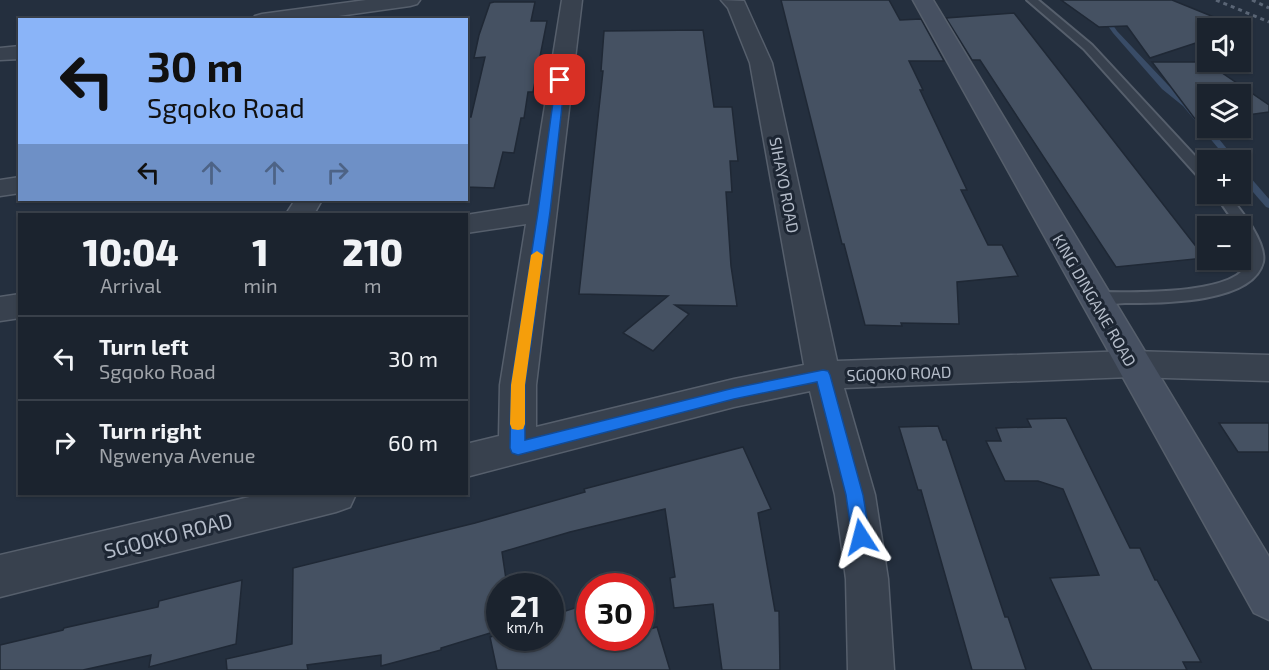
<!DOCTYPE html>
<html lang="en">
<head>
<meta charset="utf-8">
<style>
	:root { --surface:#1b232e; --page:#282f3a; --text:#f1f3f6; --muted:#a0a4aa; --line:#39404a }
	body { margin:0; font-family:"Exo 2",sans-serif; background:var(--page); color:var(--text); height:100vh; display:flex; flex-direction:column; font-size:22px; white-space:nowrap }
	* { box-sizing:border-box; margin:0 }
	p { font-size:20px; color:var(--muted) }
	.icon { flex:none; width:33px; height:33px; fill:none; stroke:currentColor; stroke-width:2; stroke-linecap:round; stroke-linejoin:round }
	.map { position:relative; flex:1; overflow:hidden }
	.panel { position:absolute; left:18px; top:213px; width:450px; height:282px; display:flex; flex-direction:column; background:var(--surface); border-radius:0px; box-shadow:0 2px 4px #0004,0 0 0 2px var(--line) }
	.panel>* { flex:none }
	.guide { position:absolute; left:18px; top:18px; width:450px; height:183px; border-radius:0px; box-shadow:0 2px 4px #0004,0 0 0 2px var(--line); background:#8ab4f8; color:#111; overflow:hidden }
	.controls { position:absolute; left:1197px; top:18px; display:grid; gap:12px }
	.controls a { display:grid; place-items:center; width:54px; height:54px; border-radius:0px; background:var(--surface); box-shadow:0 2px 4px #0004,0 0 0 2px var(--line); font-size:30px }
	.speed { position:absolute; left:486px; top:573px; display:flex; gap:12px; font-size:30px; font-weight:700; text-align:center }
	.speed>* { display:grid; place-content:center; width:78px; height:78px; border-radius:50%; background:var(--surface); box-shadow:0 2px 4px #0004,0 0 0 2px var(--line); line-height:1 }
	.speed small { font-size:15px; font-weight:400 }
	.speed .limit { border:9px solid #d22; background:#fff; color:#111 }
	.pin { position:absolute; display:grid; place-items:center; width:51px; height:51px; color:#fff; margin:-26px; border-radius:12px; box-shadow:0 3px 9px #0006 }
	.me { position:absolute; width:66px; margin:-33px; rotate:351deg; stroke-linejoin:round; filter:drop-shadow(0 0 4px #0008) }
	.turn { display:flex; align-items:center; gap:21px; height:126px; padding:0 30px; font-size:27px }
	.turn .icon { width:78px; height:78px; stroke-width:2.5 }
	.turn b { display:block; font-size:42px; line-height:51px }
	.lanes { display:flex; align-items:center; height:57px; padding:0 30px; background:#0003; justify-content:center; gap:30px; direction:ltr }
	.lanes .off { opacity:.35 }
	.eta { display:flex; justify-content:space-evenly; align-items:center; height:102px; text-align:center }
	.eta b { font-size:36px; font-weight:800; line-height:42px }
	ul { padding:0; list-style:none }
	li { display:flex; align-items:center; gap:18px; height:84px; padding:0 30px; border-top:2px solid var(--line) }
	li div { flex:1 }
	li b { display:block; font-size:22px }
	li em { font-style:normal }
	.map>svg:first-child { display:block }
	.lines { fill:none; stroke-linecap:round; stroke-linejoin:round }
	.stream { fill:#394c67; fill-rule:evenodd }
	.building { fill:#455162; stroke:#1f2835; stroke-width:1.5 }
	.lane-casing { stroke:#565f6c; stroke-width:4 }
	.street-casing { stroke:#565f6c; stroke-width:3 }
	.secondary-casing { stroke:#565f6c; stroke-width:3 }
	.lane { fill:#38414e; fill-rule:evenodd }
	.street { fill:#38414e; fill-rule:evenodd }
	.secondary { fill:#465061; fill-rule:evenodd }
	.rail { stroke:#5a6575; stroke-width:3; stroke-dasharray:4 4; stroke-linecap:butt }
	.route { fill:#1a73e8; stroke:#114b97; stroke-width:1.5 }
	.slow { fill:#f59e0b }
	.labels { text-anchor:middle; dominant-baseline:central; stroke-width:6; stroke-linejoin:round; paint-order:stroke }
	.street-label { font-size:16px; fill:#b4bcc9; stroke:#1d2633 }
	.near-street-label { font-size:20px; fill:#b4bcc9; stroke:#1d2633 }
</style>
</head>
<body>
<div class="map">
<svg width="1269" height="670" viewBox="0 0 1269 670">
	<rect width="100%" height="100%" fill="#242f3e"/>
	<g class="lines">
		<!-- stream -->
		<g class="stream">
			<polygon points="1090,0 1096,0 1117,31 1168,85 1189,102 1236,160 1228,160 1183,106 1162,89 1113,33"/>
			<polygon points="1240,169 1243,169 1269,199 1269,208 1266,207 1240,177"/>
		</g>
	</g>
	<!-- building -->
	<g class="building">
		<polygon points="781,0 889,0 900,20 921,19 944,61 909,61 923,90 920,90 967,190 961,190 988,245 1002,245 1018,276 957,282 959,324 901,323 902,326 865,325 844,244 842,244"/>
		<polygon points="1061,0 1172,0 1241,28 1208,28 1208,39 1150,58 1127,26 1099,27"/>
		<polygon points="494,2 535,2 531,21 547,21 533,92 528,92 524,118 521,118 514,153 503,152 494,188 466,187 466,117 471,117 485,57 474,58 479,35 490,3"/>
		<polygon points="1014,13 1205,258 1116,267 980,60 972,60 946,18"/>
		<polygon points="703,30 714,107 732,107 738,161 730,161 732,192 726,192 731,266 737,306 675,305 689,314 653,351 623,333 668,296 579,294 603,71 601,71 604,31"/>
		<polygon points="1152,62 1206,62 1269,105 1269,112 1240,116 1240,94 1208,94 1208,120 1195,119"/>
		<polygon points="1066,418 1130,548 1140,548 1155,580 1157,580 1201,662 1183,662 1187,670 1092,670 1050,578 1099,575 1063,489 1038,481 1005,481 986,441 1001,441 996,428 1031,427 1027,419"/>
		<polygon points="1219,423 1269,423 1269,452 1238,452"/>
		<polygon points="938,426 943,440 946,440 1005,617 1008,617 1026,670 972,670 921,490 918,490 899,427"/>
		<polygon points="743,447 771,509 758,513 775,611 779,611 780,670 722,670 713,604 674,608 670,578 675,577 665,509 570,532 502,552 507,586 500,586 500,630 441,648 441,650 381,666 381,655 307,665 308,670 227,670 226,659 292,644 293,568 475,523 585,492 584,489"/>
		<polygon points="242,580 236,644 149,667 151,655 83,670 0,670 0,645 63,630 64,628 158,607 159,601"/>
		<polygon points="590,603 590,638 640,638 640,632 657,627 670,670 497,670 490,637 500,634 500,638 550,638 550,616"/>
	</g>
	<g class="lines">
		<defs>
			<g id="lane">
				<polygon points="1027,0 1038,0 1092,45 1208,170 1208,183 1203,182 1084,49"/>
				<path d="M1215,194H1228C1239,208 1267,242 1263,262C1253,304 1159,303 1125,303C1113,304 1100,305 1088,302L1086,298L1088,294L1094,292C1124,292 1237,297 1248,262C1251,250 1240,238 1240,226H1237Z"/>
			</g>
			<g id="street">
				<polygon points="366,0 420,0 417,4 410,6 310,20 252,20 255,16 262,14"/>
				<polygon points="562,0 582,0 536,385 536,427 734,379 804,365 750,63 728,8 721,0 744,1 772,63 837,361 1131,351 1269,355 1269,381 1131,377 844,388 875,495 888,579 894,670 848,670 846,579 835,495 810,391 734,407 466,477 466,444 499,436 500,385 526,224 466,233 466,215 529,205"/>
				<polygon points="20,46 20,59 0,60 0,48"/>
				<polygon points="20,177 20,193 0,196 0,180"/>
				<polygon points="295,200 322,200 314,214 286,214"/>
				<polygon points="20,294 20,318 0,321 0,297"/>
				<polygon points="262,494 356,494 350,507 336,512 0,597 0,555"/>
			</g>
			<polygon id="secondary" points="913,0 933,0 1269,557 1269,620 1254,613"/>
		</defs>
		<!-- lane casing -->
		<use href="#lane" class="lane-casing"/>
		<!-- street casing -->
		<use href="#street" class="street-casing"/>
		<!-- secondary casing -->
		<use href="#secondary" class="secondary-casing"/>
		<!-- lane -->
		<use href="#lane" class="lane"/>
		<!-- street -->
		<use href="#street" class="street"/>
		<!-- secondary -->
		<use href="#secondary" class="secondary"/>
		<!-- rail -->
		<g class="rail">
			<polyline points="1216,0 1269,22"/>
			<polyline points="1252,0 1269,8"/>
		</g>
	</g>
	<!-- route -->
	<polygon class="route" points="560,77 565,80 550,212 525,385 525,440 734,388 823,370 828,371 830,375 863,495 870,537 867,542 861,545 855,542 852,537 846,495 817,382 734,399 518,455 512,453 510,448 511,385 538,212 556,80"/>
	<!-- slow -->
	<polygon class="slow" points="537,251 543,255 525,385 525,424 523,429 518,430 512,429 510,424 511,385 531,255"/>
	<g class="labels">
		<!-- street labels -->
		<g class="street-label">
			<text transform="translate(785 185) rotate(79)">SIHAYO ROAD</text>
			<text transform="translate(1095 300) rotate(60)">KING DINGANE ROAD</text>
			<text transform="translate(899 373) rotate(-2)">SGQOKO ROAD</text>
		</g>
		<!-- near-street labels -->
		<g class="near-street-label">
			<text transform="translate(168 535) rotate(-14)">SGQOKO ROAD</text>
		</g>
	</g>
</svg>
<div class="controls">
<a><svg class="icon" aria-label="sound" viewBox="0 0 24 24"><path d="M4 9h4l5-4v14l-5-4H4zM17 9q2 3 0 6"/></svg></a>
<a><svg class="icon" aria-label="layers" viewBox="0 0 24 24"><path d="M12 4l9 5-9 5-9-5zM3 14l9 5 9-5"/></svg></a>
<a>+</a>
<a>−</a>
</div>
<div class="speed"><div>21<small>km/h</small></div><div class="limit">30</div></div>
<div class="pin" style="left:560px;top:80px;background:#d93025"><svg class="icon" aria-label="arrive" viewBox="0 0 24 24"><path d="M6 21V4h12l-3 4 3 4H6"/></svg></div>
<svg class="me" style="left:861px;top:537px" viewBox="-20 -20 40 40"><path d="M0-17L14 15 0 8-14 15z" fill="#1a73e8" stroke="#fff" stroke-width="4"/></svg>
<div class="guide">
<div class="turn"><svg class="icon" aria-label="left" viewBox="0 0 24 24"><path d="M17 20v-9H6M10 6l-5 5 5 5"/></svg><div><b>30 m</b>Sgqoko Road</div></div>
<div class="lanes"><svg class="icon" aria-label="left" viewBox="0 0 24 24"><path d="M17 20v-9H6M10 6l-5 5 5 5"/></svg><svg class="icon off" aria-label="ahead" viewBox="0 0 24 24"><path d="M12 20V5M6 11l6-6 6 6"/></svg><svg class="icon off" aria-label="ahead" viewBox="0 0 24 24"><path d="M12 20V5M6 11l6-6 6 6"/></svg><svg class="icon off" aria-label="right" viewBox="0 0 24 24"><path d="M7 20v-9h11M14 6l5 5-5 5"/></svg></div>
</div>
<section class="panel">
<div class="eta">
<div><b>10:04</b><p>Arrival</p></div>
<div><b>1</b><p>min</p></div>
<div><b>210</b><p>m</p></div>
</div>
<ul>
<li><svg class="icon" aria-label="left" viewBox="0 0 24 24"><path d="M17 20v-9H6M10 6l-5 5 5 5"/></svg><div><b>Turn left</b><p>Sgqoko Road</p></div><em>30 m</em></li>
<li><svg class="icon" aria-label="right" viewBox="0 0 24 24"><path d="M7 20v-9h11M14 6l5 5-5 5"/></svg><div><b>Turn right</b><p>Ngwenya Avenue</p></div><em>60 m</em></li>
</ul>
</section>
</div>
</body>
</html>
